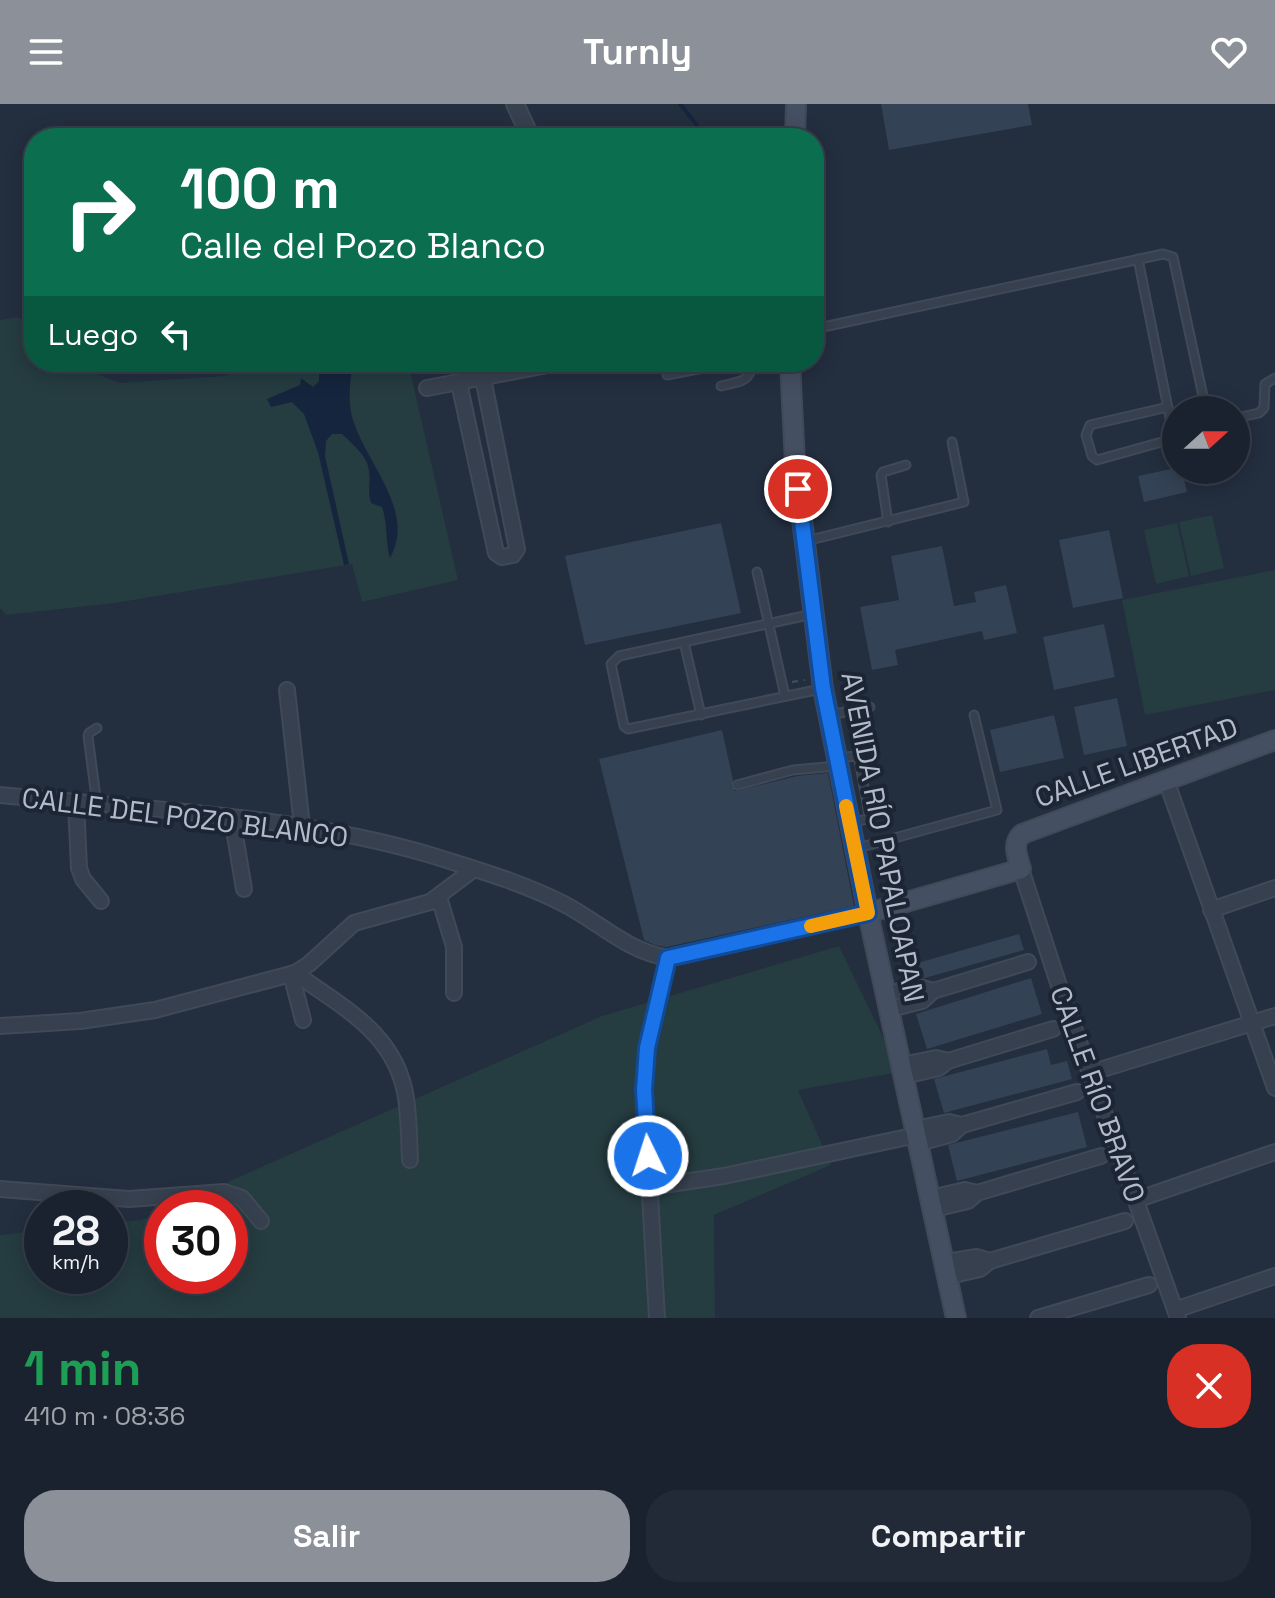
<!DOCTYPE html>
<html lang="es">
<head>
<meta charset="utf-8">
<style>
	:root { --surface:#1a222f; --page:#232a37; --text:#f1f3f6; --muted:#9fa4aa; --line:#383f4b; --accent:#8c9099 }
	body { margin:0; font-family:"Space Grotesk",sans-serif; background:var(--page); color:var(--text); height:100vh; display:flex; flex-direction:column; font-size:30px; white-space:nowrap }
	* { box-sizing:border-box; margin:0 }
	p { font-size:26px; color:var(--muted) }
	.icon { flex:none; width:44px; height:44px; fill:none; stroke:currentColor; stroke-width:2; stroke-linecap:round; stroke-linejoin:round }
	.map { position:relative; height:1214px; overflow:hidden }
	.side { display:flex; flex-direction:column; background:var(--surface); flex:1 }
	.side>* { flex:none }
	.banner { position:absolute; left:24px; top:24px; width:800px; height:244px; border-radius:32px; box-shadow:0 4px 20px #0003,0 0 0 2px var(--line); background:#0b6e4f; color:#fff; overflow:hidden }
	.needle { width:52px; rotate:69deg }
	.fabs { position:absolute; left:1162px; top:292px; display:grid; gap:16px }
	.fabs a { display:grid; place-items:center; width:88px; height:88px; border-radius:50%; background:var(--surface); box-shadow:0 4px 20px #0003,0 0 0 2px var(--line); font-size:40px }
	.speed { position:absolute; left:24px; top:1086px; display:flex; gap:16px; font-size:40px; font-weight:700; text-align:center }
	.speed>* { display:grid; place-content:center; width:104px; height:104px; border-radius:50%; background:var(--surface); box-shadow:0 4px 20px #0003,0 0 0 2px var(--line); line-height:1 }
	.speed small { font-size:20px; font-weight:400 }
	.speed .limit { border:12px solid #d22; background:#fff; color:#111 }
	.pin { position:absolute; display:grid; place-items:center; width:68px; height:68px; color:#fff; margin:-34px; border:4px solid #fff; border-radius:50%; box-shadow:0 2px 8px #0007 }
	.me { position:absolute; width:88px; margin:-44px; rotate:356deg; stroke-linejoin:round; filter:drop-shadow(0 0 6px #0008) }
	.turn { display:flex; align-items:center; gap:28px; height:168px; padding:0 24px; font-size:36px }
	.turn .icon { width:104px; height:104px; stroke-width:2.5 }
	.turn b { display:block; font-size:56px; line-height:68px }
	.then { display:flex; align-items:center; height:76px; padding:0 24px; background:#0003; gap:16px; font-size:30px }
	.round { display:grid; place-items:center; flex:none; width:84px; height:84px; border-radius:32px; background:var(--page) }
	.summary { display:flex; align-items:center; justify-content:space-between; height:136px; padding:0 24px }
	h1 { font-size:48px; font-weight:600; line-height:60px; color:#1e9e55 }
	.primary-button { display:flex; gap:16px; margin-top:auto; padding:16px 24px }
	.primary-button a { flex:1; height:92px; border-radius:32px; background:var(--accent); color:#fff; font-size:32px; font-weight:600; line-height:92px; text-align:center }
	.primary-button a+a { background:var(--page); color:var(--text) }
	header { display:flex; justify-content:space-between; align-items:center; height:104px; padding:0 24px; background:var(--accent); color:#fff; font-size:36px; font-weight:600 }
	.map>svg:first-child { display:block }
	.green { fill:#253c40 }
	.water { fill:#15253d }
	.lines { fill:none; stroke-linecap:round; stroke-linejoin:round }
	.stream { stroke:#15253d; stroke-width:4 }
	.building { fill:#344255 }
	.service-casing { stroke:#404957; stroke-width:11 }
	.minor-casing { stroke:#404957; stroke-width:18 }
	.tertiary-casing { stroke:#404957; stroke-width:20 }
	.secondary-casing { stroke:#404957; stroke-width:22 }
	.path { stroke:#3e5558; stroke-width:2; stroke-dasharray:6 6; stroke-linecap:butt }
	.service { stroke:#37404e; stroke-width:7 }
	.minor { stroke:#37404e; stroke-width:14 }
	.tertiary { stroke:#37404e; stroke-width:16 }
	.secondary { stroke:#454f62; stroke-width:18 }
	.route-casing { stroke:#114b97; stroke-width:20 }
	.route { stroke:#1a73e8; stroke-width:14 }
	.slow { stroke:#f59e0b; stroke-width:14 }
	.labels { text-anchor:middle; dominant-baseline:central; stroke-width:8; stroke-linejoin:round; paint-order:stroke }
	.street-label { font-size:28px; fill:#b3bbca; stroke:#1c2533 }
</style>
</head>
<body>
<header><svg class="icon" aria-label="menu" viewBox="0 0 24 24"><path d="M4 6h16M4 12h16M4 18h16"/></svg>Turnly<svg class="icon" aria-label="heart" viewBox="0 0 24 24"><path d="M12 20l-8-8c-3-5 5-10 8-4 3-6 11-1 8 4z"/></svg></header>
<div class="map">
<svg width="1275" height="1214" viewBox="0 0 1275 1214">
	<rect width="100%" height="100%" fill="#232e3f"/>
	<!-- green -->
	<g class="green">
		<polygon points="17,213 34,221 34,258 65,258 120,279 224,272 267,258 408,258 458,476 362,498 352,460 115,499 6,511 0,504 0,216"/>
		<polygon points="1212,411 1224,464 1191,472 1179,418"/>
		<polygon points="1177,419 1189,472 1156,480 1144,426"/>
		<polygon points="1275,466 1275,586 1145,611 1122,496"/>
		<polygon points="839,842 900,968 798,986 831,1061 714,1111 715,1214 0,1214 0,1131 42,1126 42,1172 110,1172 110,1119 142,1116 162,1107 162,1172 230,1172 230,1104 169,1104 602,912"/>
	</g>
	<!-- water -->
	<path class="water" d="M319,258H354C350,274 348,291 351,308C360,354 418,404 390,454C385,437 388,420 382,403L371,399C367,385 371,380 369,367C368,352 352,340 342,330H332L326,337L325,352L349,460L344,461L318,348L304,310L292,298L271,303L267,295L300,281L301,274L313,283L319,277Z"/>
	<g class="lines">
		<!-- stream -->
		<polyline class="stream" points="680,0 696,20 704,34"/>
	</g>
	<!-- building -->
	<g class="building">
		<polygon points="881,0 1028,0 1032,21 889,46"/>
		<polygon points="1176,364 1182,366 1187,388 1144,398 1138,372"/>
		<polygon points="721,419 741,509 585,541 565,452"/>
		<polygon points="1109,426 1123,494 1073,504 1059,436"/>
		<polygon points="942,442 954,502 976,498 974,488 1006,481 1017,529 984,536 982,527 895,546 898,561 872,566 860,503 899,496 891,452"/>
		<polygon points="1104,520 1115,573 1054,586 1043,533"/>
		<polygon points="1117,594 1127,642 1084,651 1074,603"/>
		<polygon points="1054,611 1064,654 1000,668 990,626"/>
		<polygon points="722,626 733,676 731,682 735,687 797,672 828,669 854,802 666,843 655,841 644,836 599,655"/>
		<polygon points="1019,830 1024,846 925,874 911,875 907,862"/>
		<polygon points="1031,874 1042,910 927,945 916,910"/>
		<polygon points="1047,945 1051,961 1067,957 1072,975 944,1009 934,975"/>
		<polygon points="1078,1008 1087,1043 957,1077 948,1041"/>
	</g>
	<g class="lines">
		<defs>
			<g id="service">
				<polyline points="1138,155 1174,334"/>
				<polyline points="814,225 1163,150 1173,153 1206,306"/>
				<polyline points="667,271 734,258"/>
				<path d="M721,282C740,277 748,280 754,258"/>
				<polyline points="1168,303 1090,321 1086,331 1092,352 1097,356 1176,334"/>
				<polyline points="1236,314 1259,309 1264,304 1265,280 1275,274"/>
				<polyline points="888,418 881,371 883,368 906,361"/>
				<polyline points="806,437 964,398 952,338"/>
				<polyline points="757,468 785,592"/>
				<polyline points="813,510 619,552 611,560 624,622 628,625 821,585"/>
				<polyline points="684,538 701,611"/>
				<polyline points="830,611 870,603"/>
				<polyline points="97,624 89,629 88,632 97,701"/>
				<polyline points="839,654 855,652 859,655 869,711 867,715 851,719"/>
				<polyline points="737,681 793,666 836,662"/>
				<polyline points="858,744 997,706 974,611"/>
			</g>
			<g id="minor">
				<polyline points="459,279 496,449 502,453 513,451 517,445 483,274"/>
				<polyline points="427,284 563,258"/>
				<polyline points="287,586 302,722"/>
				<polyline points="1166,676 1275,984"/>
				<path d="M0,691C143,705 299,711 437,753C478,766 523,779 562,799C600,818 624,846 668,854L868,809"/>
				<polyline points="76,699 79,764 83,775 101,797"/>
				<polyline points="232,714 244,785"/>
				<polyline points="1021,765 1062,891 1178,1214"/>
				<polyline points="439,793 454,843 454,889"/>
				<polyline points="1211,806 1275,784"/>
				<path d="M295,869C343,904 396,929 406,994C409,1014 409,1035 410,1056"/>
				<polyline points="291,870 303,916"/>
				<polyline points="886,890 919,883 933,887"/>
				<polyline points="890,905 922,897 933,887 1028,858"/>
				<polyline points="0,922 80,917 155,906 295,869 309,860 354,819 430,798 474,765"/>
				<polyline points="902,961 936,954 948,957"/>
				<polyline points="1090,969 1275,912"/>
				<polyline points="904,972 939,964 948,957 1053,925"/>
				<polyline points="916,1025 949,1018 962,1021 1077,988"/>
				<polyline points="919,1039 952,1030 962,1021"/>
				<polyline points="650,1083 724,1072 917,1031"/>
				<polyline points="0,1085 129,1095 224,1088 242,1094 261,1117"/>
				<polyline points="931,1094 965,1086 977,1089"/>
				<polyline points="1136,1096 1275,1048"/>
				<polyline points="934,1105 968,1097 977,1089 1101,1052"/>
				<polyline points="946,1158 977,1153 990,1157"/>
				<polyline points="949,1172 980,1165 990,1157 1125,1117"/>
				<polyline points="1175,1206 1275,1172"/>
				<polyline points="657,1214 644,986 647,944 668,854"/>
				<polyline points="1038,1214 1149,1181"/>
			</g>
			<polyline id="tertiary" points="515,0 531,34"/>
			<g id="secondary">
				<polyline points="795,34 796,0"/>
				<polyline points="790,258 795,359 823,584 868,809 956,1214"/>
				<path d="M868,809L1021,765C1018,753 1011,740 1022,730L1275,636"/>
			</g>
		</defs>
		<!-- service casing -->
		<use href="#service" class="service-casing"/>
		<!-- minor casing -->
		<use href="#minor" class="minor-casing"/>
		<!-- tertiary casing -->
		<use href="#tertiary" class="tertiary-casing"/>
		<!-- secondary casing -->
		<use href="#secondary" class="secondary-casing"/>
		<!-- path -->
		<polyline class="path" points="792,578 805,576"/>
		<!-- service -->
		<use href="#service" class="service"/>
		<!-- minor -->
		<use href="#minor" class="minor"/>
		<!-- tertiary -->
		<use href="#tertiary" class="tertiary"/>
		<!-- secondary -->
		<use href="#secondary" class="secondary"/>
	</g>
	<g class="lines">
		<defs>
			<polyline id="route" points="648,1052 644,986 647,944 668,854 868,809 823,584 798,385"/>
		</defs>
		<!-- route casing -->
		<use href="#route" class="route-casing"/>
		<!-- route -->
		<use href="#route" class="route"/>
		<!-- slow -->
		<polyline class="slow" points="811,822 868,809 846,702"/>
	</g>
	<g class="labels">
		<!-- street labels -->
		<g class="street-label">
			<text transform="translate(1136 658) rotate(-20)">CALLE LIBERTAD</text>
			<text transform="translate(185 713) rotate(7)">CALLE DEL POZO BLANCO</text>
			<text transform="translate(883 733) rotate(79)">AVENIDA RÍO PAPALOAPAN</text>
			<text transform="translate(1098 990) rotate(70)">CALLE RÍO BRAVO</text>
		</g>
	</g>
</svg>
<div class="fabs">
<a><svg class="needle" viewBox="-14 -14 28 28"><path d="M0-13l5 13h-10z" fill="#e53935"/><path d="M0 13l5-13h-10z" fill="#9fa4aa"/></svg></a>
</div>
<div class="speed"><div>28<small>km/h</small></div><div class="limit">30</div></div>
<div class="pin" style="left:798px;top:385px;background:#d93025"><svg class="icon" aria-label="arrive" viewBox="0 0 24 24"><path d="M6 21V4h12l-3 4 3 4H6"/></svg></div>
<svg class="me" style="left:648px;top:1052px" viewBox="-20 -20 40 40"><circle r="17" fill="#1a73e8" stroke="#fff" stroke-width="3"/><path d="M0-11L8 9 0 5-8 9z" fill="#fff"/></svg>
<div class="banner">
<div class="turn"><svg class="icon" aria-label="right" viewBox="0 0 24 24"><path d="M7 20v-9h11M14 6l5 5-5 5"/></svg><div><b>100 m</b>Calle del Pozo Blanco</div></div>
<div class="then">Luego<svg class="icon" aria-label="left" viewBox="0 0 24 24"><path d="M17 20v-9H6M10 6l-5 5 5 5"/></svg></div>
</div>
</div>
<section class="side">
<div class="summary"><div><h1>1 min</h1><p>410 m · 08:36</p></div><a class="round" style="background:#d93025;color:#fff"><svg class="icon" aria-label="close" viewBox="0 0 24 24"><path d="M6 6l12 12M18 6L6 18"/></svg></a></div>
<div class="primary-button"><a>Salir</a><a>Compartir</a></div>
</section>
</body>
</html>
